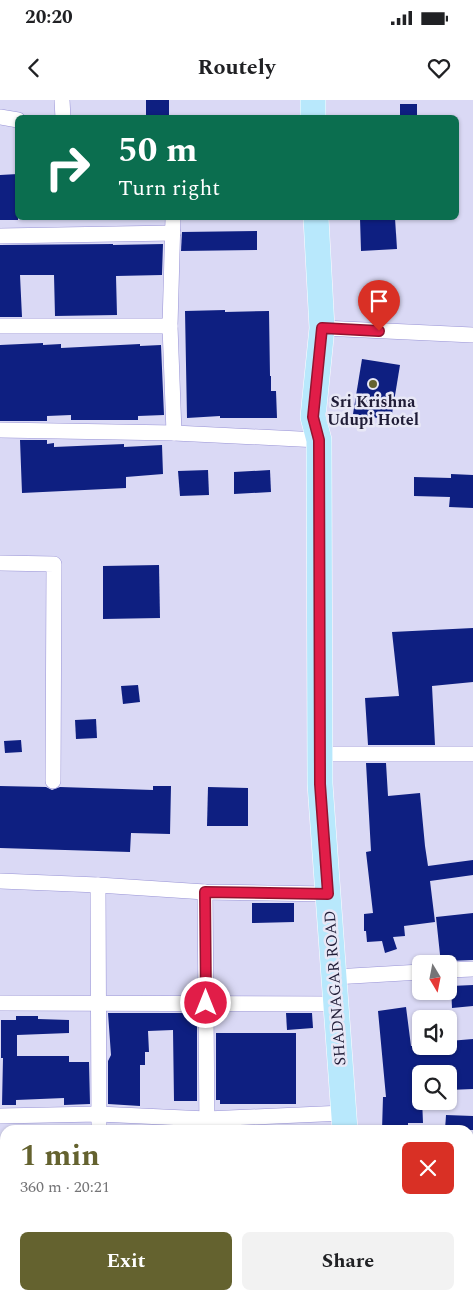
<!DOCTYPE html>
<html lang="en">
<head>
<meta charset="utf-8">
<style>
	:root { --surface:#fff; --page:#f2f2f2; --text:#202124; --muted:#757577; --accent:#64622f }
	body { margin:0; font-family:Spectral,serif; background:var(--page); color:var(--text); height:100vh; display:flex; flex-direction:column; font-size:19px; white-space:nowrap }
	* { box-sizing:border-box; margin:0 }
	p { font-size:16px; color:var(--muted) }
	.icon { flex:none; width:28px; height:28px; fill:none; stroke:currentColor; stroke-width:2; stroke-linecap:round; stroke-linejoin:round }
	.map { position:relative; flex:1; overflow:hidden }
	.side { position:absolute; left:0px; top:1025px; width:474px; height:175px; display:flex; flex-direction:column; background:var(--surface); border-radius:15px 15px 0 0; box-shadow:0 1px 4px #0004 }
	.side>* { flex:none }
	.hud { position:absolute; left:15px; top:15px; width:444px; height:105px; border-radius:8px; box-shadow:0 1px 4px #0004; background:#0b6e4f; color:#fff; overflow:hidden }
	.needle { width:32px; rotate:170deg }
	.tools { position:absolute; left:412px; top:855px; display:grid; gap:10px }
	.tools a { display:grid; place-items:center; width:45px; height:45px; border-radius:8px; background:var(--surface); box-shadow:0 1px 4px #0004; font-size:25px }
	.pin { position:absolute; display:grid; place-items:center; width:42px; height:42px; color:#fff; margin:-51px -21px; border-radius:50% 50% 50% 0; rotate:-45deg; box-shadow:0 0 5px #0007 }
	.pin .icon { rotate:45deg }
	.me { position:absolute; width:55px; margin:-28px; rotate:0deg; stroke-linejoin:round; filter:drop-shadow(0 0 4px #0008) }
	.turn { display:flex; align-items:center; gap:18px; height:105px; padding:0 20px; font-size:22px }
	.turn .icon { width:65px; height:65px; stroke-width:2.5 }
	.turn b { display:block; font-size:35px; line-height:42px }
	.round { display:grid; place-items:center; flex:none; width:52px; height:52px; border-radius:8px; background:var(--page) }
	.headline { display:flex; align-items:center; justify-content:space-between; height:85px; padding:0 20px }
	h1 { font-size:30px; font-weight:700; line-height:38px; color:var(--accent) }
	.button { display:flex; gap:10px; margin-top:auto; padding:10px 20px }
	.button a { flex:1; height:58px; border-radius:8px; background:var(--accent); color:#fff; font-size:20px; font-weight:700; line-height:58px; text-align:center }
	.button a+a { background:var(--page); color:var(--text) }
	.status { display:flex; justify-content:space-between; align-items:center; height:35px; padding:0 25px; background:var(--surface); direction:ltr }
	.status svg { height:14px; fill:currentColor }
	header { display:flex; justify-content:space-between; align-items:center; height:65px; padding:0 20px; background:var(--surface); font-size:22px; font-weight:700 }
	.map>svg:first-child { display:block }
	.building { fill:#0e1f81 }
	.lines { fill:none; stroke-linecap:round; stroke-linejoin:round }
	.minor-casing { stroke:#9893d6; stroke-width:16 }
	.primary-casing { stroke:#fff; stroke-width:26 }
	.minor { stroke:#fff; stroke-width:15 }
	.primary { stroke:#b8e8fc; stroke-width:25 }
	.route-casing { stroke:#92132f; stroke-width:12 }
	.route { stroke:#e11d48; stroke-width:9 }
	.poi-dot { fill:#64622f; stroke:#e8e8f6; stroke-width:2 }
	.labels { text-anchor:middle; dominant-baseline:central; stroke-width:5; stroke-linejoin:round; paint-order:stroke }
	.poi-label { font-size:16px; font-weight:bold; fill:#201d37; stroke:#e8e8f6 }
	.street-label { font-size:16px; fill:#201d37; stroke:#e8e8f6 }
</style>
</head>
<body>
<div class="status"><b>20:20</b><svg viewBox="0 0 49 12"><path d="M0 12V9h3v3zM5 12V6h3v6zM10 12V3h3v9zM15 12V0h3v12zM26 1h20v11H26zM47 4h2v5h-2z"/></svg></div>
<header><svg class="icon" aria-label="back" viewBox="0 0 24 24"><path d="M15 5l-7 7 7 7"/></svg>Routely<svg class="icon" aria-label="heart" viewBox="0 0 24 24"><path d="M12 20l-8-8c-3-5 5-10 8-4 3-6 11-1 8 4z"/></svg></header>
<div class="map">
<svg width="473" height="1200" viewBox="0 0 473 1200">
	<rect width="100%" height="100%" fill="#dad9f5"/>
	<!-- building -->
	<g class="building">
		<rect x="146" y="0" width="23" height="18"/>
		<rect x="400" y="4" width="17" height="14"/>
		<polygon points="18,74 18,120 0,120 0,75"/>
		<polygon points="360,118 395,118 397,149 361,151"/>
		<polygon points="257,131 257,150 181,151 182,132"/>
		<polygon points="113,144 113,145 163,144 162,175 116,176 117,215 55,216 54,175 20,175 22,217 0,217 0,145"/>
		<polygon points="225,210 225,212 269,211 270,276 271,276 271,291 276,291 277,318 220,318 220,316 187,318 185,211"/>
		<polygon points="43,243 43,245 61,244 61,248 140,244 140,246 161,245 164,315 138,316 138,320 71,320 71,315 47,316 47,321 0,321 0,245"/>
		<polygon points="362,259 400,265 391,320 353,314"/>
		<polygon points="20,340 47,340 47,344 54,343 54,347 124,344 124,347 162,345 163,374 126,377 126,388 22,393"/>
		<polygon points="208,370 209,395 180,396 178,371"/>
		<polygon points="270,370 271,392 234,394 234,372"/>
		<polygon points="451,374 473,375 473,408 449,407 450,397 414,396 414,377 451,378"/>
		<polygon points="159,465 160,518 103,519 103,466"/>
		<polygon points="473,528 473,582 432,586 435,645 368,645 365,598 399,596 392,532"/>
		<polygon points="138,585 140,602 123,604 121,586"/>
		<polygon points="96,619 97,638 76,639 75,620"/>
		<polygon points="21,640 22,652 5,653 4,641"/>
		<polygon points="366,663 386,663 388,696 420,693 425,746 428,766 473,760 473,775 430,781 435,822 404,826 405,836 393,837 397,849 385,853 382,841 367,842 366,831 364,831 364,814 373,813 366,752 371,751"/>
		<polygon points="0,686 46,687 52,690 60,687 153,690 153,686 171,686 170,734 131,733 130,752 0,748"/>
		<polygon points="208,687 248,688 248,726 207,726"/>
		<polygon points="252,803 294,803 294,822 252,823"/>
		<polygon points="473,813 473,860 449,861 441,864 436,817"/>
		<polygon points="473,885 473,906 452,908 451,886"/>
		<polygon points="406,907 411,946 449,946 449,941 473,939 473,989 449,990 449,974 421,974 423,1023 408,1023 408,1030 382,1030 383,997 386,997 378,911"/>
		<polygon points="108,913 197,913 197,1001 174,1001 173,930 148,931 149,952 145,952 145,965 140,965 140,1006 108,1004 108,961 111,955"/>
		<polygon points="286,913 312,913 313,928 287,930"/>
		<polygon points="16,916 38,916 38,919 69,920 69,933 17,935 17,956 69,956 69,962 89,962 90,1004 64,1005 64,998 16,1000 16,1005 2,1005 3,958 1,958 1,920 16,920"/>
		<polygon points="216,933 296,933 296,1004 220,1004 220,1000 216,1000"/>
		<polygon points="446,1015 473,1016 473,1030 445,1030"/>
	</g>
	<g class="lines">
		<defs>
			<g id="minor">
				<polyline points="62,0 63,18"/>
				<polyline points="0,17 18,20"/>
				<polyline points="173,118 170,226 174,333"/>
				<polyline points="0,136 173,133"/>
				<polyline points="0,226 170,226"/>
				<polyline points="322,228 473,235"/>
				<polyline points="0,330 174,333 319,340"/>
				<polyline points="0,463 54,464 53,681"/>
				<polyline points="320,654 473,654"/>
				<polyline points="0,781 98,785 205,792 328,794"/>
				<polyline points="98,785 99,1030"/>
				<polyline points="205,792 207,1030"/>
				<polyline points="449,870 473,869"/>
				<polyline points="334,877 421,872"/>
				<polyline points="0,903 336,904"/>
				<polyline points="0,1016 98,1014 207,1019 344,1013"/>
				<polyline points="469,1086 473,1086"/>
				<polyline points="0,1196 2,1189 5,1117"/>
				<polyline points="102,1200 102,1195"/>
				<polyline points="208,1200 208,1195"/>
			</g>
			<g id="primary">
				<polyline points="313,18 313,0"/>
				<polyline points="316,118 322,228 313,317 319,340 320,684 345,1030"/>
				<polyline points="363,1195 364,1200"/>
			</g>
		</defs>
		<!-- minor casing -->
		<use href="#minor" class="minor-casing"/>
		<!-- primary casing -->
		<use href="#primary" class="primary-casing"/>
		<!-- minor -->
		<use href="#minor" class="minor"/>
		<!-- primary -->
		<use href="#primary" class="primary"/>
	</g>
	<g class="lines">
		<defs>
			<polyline id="route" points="206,903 205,792 328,794 320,684 319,340 313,317 322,228 379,231"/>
		</defs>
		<!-- route casing -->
		<use href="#route" class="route-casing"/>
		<!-- route -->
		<use href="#route" class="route"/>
	</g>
	<!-- markers -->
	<circle class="poi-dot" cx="373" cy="284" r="5"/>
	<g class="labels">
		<!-- poi labels -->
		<g class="poi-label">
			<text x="373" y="302">Sri Krishna<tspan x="373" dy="18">Udupi Hotel</tspan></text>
		</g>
		<!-- street labels -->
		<g class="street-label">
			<text transform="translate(335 888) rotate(-94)">SHADNAGAR ROAD</text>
		</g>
	</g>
</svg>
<div class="tools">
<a><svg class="needle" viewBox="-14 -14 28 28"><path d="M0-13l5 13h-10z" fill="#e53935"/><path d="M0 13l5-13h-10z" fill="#757577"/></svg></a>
<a><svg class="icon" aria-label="sound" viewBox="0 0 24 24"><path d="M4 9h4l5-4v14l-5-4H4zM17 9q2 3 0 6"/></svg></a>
<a><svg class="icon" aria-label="search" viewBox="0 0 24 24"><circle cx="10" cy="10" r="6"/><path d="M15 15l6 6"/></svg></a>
</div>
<div class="pin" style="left:379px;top:231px;background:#d93025"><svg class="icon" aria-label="arrive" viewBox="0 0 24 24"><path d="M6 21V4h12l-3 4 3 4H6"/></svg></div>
<svg class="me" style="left:206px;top:903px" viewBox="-20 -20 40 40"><circle r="17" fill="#e11d48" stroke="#fff" stroke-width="3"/><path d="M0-11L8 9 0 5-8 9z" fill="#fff"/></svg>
<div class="hud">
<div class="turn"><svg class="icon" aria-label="right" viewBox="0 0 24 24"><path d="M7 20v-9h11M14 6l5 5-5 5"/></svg><div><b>50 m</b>Turn right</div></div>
</div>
<section class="side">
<div class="headline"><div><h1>1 min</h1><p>360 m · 20:21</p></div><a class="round" style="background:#d93025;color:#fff"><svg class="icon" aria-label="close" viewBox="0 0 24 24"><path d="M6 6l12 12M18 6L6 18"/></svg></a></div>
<div class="button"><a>Exit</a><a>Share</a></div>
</section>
</div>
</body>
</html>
